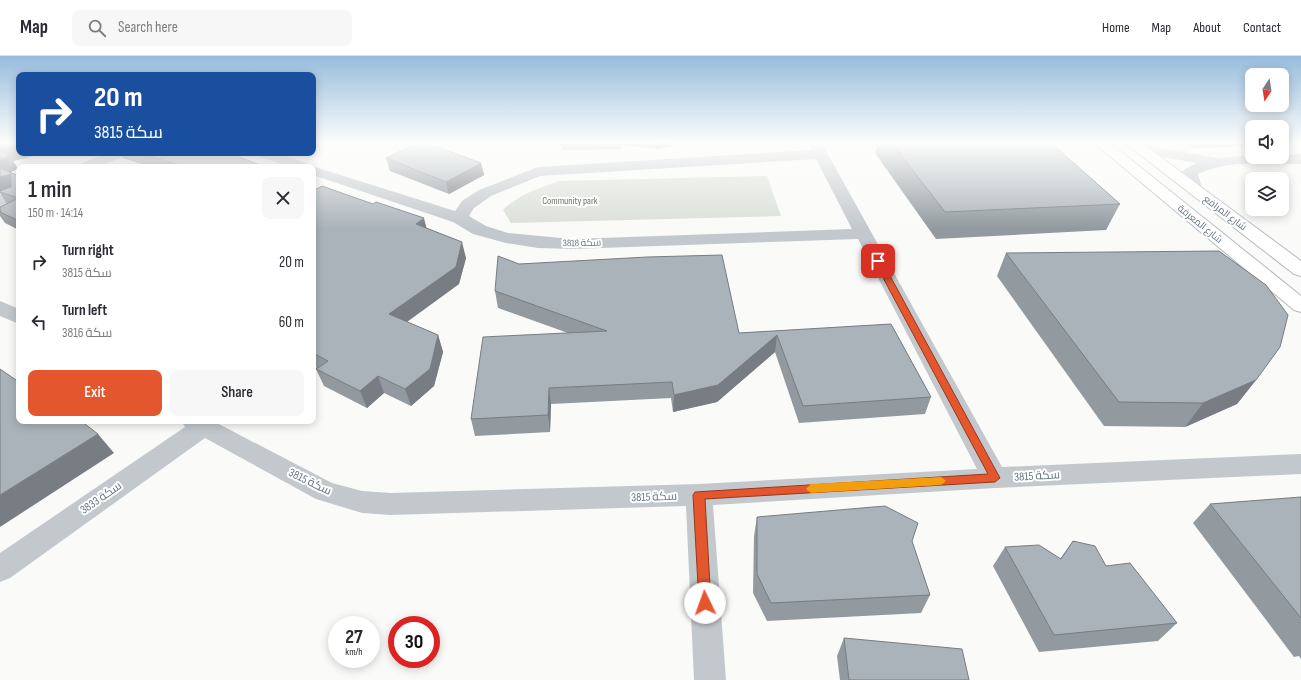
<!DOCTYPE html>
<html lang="en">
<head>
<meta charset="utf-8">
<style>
	:root { --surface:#fff; --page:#f7f7f7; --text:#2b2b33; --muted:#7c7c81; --line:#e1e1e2; --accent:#e4572e }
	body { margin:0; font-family:"Sofia Sans Condensed",Cairo,sans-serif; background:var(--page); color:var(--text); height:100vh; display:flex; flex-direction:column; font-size:15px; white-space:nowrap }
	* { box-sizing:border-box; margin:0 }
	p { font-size:13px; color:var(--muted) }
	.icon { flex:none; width:22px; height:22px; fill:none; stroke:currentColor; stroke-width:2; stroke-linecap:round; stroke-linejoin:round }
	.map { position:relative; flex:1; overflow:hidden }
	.drawer { position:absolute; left:16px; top:108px; width:300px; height:260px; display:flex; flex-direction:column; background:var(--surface); border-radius:8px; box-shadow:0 2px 10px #0003 }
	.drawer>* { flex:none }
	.hud { position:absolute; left:16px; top:16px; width:300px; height:84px; border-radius:8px; box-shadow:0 2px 10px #0003; background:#1a4fa0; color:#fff; overflow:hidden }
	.needle { width:26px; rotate:192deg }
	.controls { position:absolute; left:1245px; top:12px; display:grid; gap:8px }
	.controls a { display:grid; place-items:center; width:44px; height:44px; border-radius:8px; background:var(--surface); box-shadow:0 2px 10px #0003; font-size:20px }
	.speed { position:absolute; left:328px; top:560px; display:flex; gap:8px; font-size:20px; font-weight:700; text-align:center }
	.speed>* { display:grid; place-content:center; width:52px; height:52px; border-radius:50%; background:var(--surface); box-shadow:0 2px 10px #0003; line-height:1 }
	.speed small { font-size:10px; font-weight:400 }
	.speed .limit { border:6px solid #d22; background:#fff; color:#111 }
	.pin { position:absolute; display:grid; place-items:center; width:34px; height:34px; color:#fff; margin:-17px; border-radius:8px; box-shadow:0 2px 6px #0006 }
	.me { position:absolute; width:44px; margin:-22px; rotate:357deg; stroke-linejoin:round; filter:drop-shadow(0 0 3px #0008) }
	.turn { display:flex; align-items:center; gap:14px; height:84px; padding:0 12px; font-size:18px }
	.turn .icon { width:52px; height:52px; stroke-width:2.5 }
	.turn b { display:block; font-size:28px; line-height:34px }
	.round { display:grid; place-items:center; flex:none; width:42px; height:42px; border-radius:8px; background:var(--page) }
	.summary { display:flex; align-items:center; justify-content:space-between; height:68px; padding:0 12px }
	h1 { font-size:24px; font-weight:600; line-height:30px }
	.button { display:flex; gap:8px; margin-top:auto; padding:8px 12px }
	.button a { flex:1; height:46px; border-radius:8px; background:var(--accent); color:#fff; font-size:16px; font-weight:600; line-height:46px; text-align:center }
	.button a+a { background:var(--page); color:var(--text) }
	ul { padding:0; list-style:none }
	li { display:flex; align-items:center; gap:12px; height:60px; padding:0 12px }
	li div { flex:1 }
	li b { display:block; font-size:15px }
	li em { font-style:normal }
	header { display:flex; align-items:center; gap:24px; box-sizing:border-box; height:56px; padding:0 20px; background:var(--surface); border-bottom:1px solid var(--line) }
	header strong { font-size:19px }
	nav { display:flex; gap:22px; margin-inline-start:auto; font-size:14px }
	.search { width:280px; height:36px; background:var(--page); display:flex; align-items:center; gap:10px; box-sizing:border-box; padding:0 14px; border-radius:8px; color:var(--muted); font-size:15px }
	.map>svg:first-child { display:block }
	.green { fill:#dadfd7 }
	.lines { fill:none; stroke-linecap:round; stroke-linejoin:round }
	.primary-casing { stroke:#b5babe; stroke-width:2 }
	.minor { fill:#c3c8cc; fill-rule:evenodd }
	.primary { fill:#fff; fill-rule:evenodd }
	.wall { fill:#929a9f }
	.shaded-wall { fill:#777d82 }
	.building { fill:#aab3b9; stroke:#777d82 }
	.route { fill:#e4572e; stroke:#94391e }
	.slow { fill:#f59e0b }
	.labels { text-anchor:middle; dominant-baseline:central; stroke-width:4; stroke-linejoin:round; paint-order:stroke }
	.far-park-label { font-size:10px; fill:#687a64; stroke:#fff }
	.far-street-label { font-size:10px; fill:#657683; stroke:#fff }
	.street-label { font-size:12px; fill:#657683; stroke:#fff }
</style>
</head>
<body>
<header>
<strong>Map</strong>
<div class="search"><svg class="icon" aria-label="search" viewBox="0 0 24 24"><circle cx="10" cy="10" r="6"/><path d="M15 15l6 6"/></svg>Search here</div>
<nav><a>Home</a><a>Map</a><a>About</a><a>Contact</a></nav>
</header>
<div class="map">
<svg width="1301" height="624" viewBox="0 0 1301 624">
	<rect width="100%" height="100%" fill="#fafaf8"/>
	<!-- green -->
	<path class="green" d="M767,120L781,160L511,167L503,154C520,138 538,132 560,125Z"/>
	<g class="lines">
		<defs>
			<g id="primary">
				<polygon points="1093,86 1109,86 1301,240 1301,256 1294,254"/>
				<polygon points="1124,86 1140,86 1301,205 1301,220 1294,218"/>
			</g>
		</defs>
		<!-- primary casing -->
		<use href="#primary" class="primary-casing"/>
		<!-- minor -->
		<g class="minor">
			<path d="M807,86H821L1002,411L1301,398V418L995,432L713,449L726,624H694L686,450L391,459L362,457L316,443L205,382L10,522L0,526V497L185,371L181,365H213L332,427L362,435L391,437L699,428L977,413L858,183L572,193L538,192L506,187L473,178L453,166L313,119V111H290L258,100L256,97H278L312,110L455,155L462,145L479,134L538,111L811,94ZM816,103L852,173L572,183L508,177L486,170L469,160L474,152L491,140L540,120Z"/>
			<path d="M1129,86H1140L1165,93L1218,102L1252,99V101H1282V99L1301,98V108C1268,108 1229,103 1198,118L1203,135L1201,138L1195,140L1189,138L1182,116L1185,113L1197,107L1164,101L1129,92L1127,89Z"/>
			<polygon points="107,97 127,97 125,100 98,111 77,111 80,108"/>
			<polygon points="19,133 19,144 0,150 0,139"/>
			<polygon points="0,245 19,253 19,268 0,260"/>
		</g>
		<!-- primary -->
		<use href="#primary" class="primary"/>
	</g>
	<!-- wall -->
	<g class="wall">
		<polygon points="0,86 19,97 46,97 13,105 18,113 10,116 19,120 19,174 5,167 0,160 0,151 7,148 0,137"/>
		<polygon points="557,86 677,86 671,90 657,93 621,89 621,93 563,94"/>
		<polygon points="873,86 1050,86 1120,148 1106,174 936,183 875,97 877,91"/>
		<polygon points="1185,86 1252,86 1252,90 1193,92"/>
		<polygon points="1282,86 1297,86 1296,88 1282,89"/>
		<polygon points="120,97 229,97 265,111 150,111 123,102"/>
		<polygon points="386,102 481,107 484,119 449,138 390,115"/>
		<polygon points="313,135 427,172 466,202 459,228 407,266 438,279 443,296 434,330 411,350 384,337 367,352 324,330 316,313 317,312 313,310"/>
		<polygon points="1006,197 1256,324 1237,348 1185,371 1104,370 997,220"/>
		<polygon points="519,208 739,277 891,268 931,341 925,358 799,367 775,296 717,346 673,356 671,342 551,348 550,376 475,380 471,363 568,277 498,252 495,235"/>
		<polygon points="1301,441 1301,603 1299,600 1294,601 1193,467 1210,448"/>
		<polygon points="757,461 912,485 930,539 921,557 767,565 753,537 754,480"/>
		<polygon points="1073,485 1106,510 1177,567 1158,585 1039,596 993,510 1005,491 1060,503"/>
		<polygon points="844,582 969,624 840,624 837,600"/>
	</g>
	<!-- shaded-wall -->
	<g class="shaded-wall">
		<polygon points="657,86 677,86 671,90 657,93"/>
		<polygon points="19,88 19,97 46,97 13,105 18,113 6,118 11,118 19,130 0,136 0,93"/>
		<polygon points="481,107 484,119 449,138 446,126"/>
		<polygon points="424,162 428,178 416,168"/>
		<polygon points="462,186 466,202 459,228 394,275 389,258"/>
		<polygon points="438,279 443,296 434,330 411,350 405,333"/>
		<polygon points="777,279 775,296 717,346 673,356 674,339"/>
		<polygon points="378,320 384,337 367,352 360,335"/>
		<polygon points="1256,324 1237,348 1185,371 1203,347"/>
		<polygon points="549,332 551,348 550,376 548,359"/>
		<polygon points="98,378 114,397 0,471 0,439"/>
	</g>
	<!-- building -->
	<g class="building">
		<polygon points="0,86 19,86 19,88 0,93"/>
		<polygon points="420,86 424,86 481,107 446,126 386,102"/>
		<polygon points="891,86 1050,86 1120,148 945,156"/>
		<polygon points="0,95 10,100 0,103"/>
		<polygon points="140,97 229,97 265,111 185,111"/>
		<polygon points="0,112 19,120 19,142 0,136 0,135 11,131 11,118 0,121"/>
		<polygon points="322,130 373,148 376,146 424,162 416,168 462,186 456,211 389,258 438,279 430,313 405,333 378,320 360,335 316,313 328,305 313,297 313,135"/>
		<polygon points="19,142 19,165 0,156 0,151"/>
		<polygon points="1219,195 1266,229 1288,259 1280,291 1256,324 1203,347 1119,346 1006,197"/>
		<polygon points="722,199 739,277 891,268 931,341 803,350 777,279 718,329 674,339 672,326 549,332 548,359 471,363 483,281 607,275 495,235 498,200 519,208 647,201"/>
		<polygon points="0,313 19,326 19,365 81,365 98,378 0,439"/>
		<polygon points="1301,441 1301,562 1210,448"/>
		<polygon points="885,450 918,467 912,485 930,539 771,547 757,518 757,461"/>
		<polygon points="1073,485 1095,490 1106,510 1130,507 1177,567 1054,579 1005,491 1039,489 1061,503"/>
		<polygon points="844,582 962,593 969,624 849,624"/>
	</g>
	<!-- sky -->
	<linearGradient id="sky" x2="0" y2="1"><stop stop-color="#96bcdc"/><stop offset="0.5" stop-color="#fdfdfc"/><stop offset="1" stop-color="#fdfdfc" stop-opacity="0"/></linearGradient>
	<rect width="1301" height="173" fill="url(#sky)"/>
	<!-- route -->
	<polygon class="route" points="875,203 882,205 1000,422 995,426 705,443 711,547 709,551 705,553 701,551 699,547 693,439 695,436 988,418 874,205"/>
	<!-- slow -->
	<polygon class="slow" points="941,421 946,425 941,429 811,437 806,433 811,428"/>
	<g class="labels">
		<!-- far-park labels -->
		<g class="far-park-label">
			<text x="570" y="145">Community park</text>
		</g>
		<!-- far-street labels -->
		<g class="far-street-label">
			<text transform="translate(1225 157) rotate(37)">شارع المرافع</text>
			<text transform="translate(1200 168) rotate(39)">شارع المعرفة</text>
			<text transform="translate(582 187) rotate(-1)">سكة 3818</text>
		</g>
		<!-- street labels -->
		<g class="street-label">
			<text transform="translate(1037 420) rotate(-3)">سكة 3815</text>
			<text transform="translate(310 426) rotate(26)">سكة 3815</text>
			<text transform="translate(654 441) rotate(-2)">سكة 3815</text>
			<text transform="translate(101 442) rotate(-35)">سكة 3833</text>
		</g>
	</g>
</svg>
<div class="controls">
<a><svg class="needle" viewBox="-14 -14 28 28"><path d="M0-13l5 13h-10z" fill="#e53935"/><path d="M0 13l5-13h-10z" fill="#7c7c81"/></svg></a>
<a><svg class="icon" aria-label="sound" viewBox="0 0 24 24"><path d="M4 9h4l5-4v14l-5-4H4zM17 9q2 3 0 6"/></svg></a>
<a><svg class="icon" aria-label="layers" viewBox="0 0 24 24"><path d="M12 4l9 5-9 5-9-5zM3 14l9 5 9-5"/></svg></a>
</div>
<div class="speed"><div>27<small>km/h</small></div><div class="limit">30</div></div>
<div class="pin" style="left:878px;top:205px;background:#d93025"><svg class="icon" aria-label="arrive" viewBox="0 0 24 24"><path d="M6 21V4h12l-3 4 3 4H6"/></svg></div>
<svg class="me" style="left:705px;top:547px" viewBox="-20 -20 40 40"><circle r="19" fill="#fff"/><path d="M0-13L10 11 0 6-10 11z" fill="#e4572e"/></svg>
<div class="hud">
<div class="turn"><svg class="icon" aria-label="right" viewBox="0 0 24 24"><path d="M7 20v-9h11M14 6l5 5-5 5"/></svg><div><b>20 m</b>سكة 3815</div></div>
</div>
<section class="drawer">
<div class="summary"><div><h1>1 min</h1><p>150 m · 14:14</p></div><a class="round"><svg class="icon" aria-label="close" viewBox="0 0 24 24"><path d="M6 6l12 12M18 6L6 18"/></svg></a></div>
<ul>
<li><svg class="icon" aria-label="right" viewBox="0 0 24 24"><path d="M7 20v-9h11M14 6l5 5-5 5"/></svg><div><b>Turn right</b><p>سكة 3815</p></div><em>20 m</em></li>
<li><svg class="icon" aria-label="left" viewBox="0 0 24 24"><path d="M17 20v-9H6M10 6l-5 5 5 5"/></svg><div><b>Turn left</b><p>سكة 3816</p></div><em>60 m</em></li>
</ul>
<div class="button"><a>Exit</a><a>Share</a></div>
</section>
</div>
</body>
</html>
